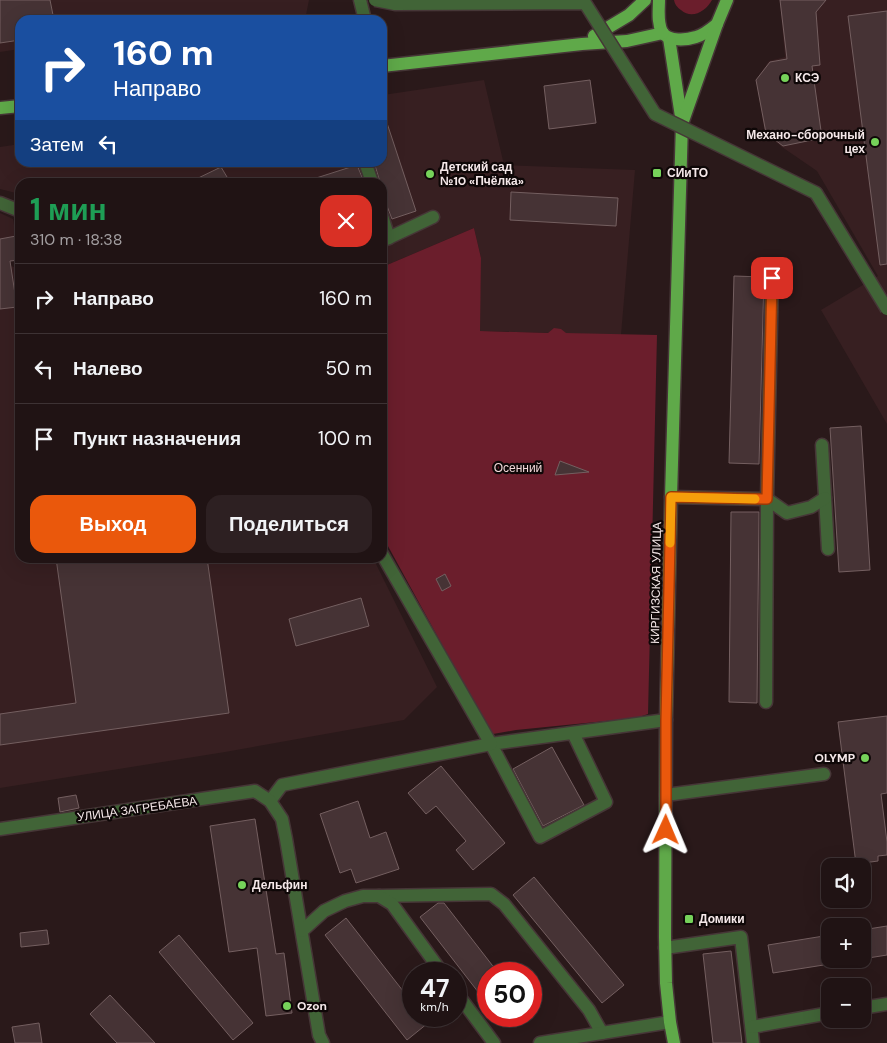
<!DOCTYPE html>
<html lang="ru">
<head>
<meta charset="utf-8">
<style>
	:root { --surface:#201314; --page:#2d2022; --text:#f1f3f6; --muted:#a29ea0; --line:#3d3234; --accent:#ea580c }
	body { margin:0; font-family:"DM Sans",sans-serif; background:var(--page); color:var(--text); height:100vh; display:flex; flex-direction:column; font-size:19px; white-space:nowrap }
	* { box-sizing:border-box; margin:0 }
	p { font-size:16px; color:var(--muted) }
	.icon { flex:none; width:28px; height:28px; fill:none; stroke:currentColor; stroke-width:2; stroke-linecap:round; stroke-linejoin:round }
	.map { position:relative; flex:1; overflow:hidden }
	.panel { position:absolute; left:15px; top:178px; width:372px; height:385px; display:flex; flex-direction:column; background:var(--surface); border-radius:15px; box-shadow:0 5px 20px #0002,0 0 0 1px var(--line) }
	.panel>* { flex:none }
	.top-card { position:absolute; left:15px; top:15px; width:372px; height:152px; border-radius:15px; box-shadow:0 5px 20px #0002,0 0 0 1px var(--line); background:#1a4fa0; color:#fff; overflow:hidden }
	.tools { position:absolute; left:821px; top:858px; display:grid; gap:10px }
	.tools a { display:grid; place-items:center; width:50px; height:50px; border-radius:10px; background:var(--surface); box-shadow:0 5px 20px #0002,0 0 0 1px var(--line); font-size:25px }
	.speed { position:absolute; left:402px; top:962px; display:flex; gap:10px; font-size:25px; font-weight:700; text-align:center }
	.speed>* { display:grid; place-content:center; width:65px; height:65px; border-radius:50%; background:var(--surface); box-shadow:0 5px 20px #0002,0 0 0 1px var(--line); line-height:1 }
	.speed small { font-size:12px; font-weight:400 }
	.speed .limit { border:8px solid #d22; background:#fff; color:#111 }
	.pin { position:absolute; display:grid; place-items:center; width:42px; height:42px; color:#fff; margin:-21px; border-radius:10px; box-shadow:0 2px 8px #0006 }
	.me { position:absolute; width:55px; margin:-28px; rotate:1deg; stroke-linejoin:round; filter:drop-shadow(0 0 4px #0008) }
	.turn { display:flex; align-items:center; gap:18px; height:105px; padding:0 15px; font-size:22px }
	.turn .icon { width:65px; height:65px; stroke-width:2.5 }
	.turn b { display:block; font-size:35px; line-height:42px }
	.then { display:flex; align-items:center; height:48px; padding:0 15px; background:#0003; gap:10px; font-size:19px }
	.round { display:grid; place-items:center; flex:none; width:52px; height:52px; border-radius:15px; background:var(--page) }
	.headline { display:flex; align-items:center; justify-content:space-between; height:85px; padding:0 15px }
	h1 { font-size:30px; font-weight:700; line-height:38px; color:#1e9e55 }
	.button { display:flex; gap:10px; margin-top:auto; padding:10px 15px }
	.button a { flex:1; height:58px; border-radius:15px; background:var(--accent); color:#fff; font-size:20px; font-weight:700; line-height:58px; text-align:center }
	.button a+a { background:var(--page); color:var(--text) }
	ul { padding:0; list-style:none }
	li { display:flex; align-items:center; gap:15px; height:70px; padding:0 15px; border-top:1px solid var(--line) }
	li div { flex:1 }
	li b { display:block; font-size:19px }
	li em { font-style:normal }
	.map>svg:first-child { display:block }
	.built { fill:#371f21 }
	.green { fill:#6b1e2c }
	.building { fill:#463335; stroke:#745f60 }
	.lines { fill:none; stroke-linecap:round; stroke-linejoin:round }
	.minor-casing { stroke:#463637; stroke-width:15 }
	.major-casing { stroke:#463637; stroke-width:15 }
	.minor { stroke:#416437; stroke-width:12 }
	.major { stroke:#5fa949; stroke-width:12 }
	.minor-bridge-casing { stroke:#463637; stroke-width:15; stroke-linecap:butt }
	.minor-bridge { stroke:#416437; stroke-width:12 }
	.route-casing { stroke:#983908; stroke-width:12 }
	.route { stroke:#ea580c; stroke-width:9 }
	.slow { stroke:#f59e0b; stroke-width:9 }
	.poi-dot { fill:#76d25a; stroke:#0e0707; stroke-width:2 }
	.labels { text-anchor:middle; dominant-baseline:central; stroke-width:4.5; stroke-linejoin:round; paint-order:stroke }
	.poi-label { font-size:12px; font-weight:bold; fill:#f5e8e9; stroke:#0e0707; text-anchor:start }
	.park-label { font-size:12px; fill:#f1d7d8; stroke:#0e0707 }
	.street-label { font-size:12px; fill:#f5e8e9; stroke:#0e0707 }
</style>
</head>
<body>
<div class="map">
<svg width="887" height="1043" viewBox="0 0 887 1043">
	<rect width="100%" height="100%" fill="#2a191a"/>
	<!-- built -->
	<g class="built">
		<polygon points="0,0 309,0 305,20 266,20 249,17 225,20 20,20 20,49 0,52"/>
		<polygon points="781,0 887,0 887,424 821,310 878,276 817,171 782,147 765,133 756,80 769,61 785,57 780,2"/>
		<polygon points="484,80 504,165 635,170 621,335 479,331 481,258 474,228 387,265 383,250 382,182 20,182 20,194 0,189 0,147 20,144 20,162 382,162 383,95"/>
		<polygon points="0,213 13,219 20,260 10,261 11,266 20,269 20,558 373,558 437,687 404,720 225,752 0,788"/>
	</g>
	<!-- green -->
	<g class="green">
		<path d="M674,0H712C706,11 692,20 681,10C677,7 675,5 674,0Z"/>
		<polygon points="474,228 481,258 480,331 548,333 554,328 561,329 566,333 657,335 648,714 636,718 516,730 493,734 485,723 383,537 382,256 384,255 387,265"/>
	</g>
	<!-- building -->
	<g class="building">
		<polygon points="0,0 50,0 54,20 20,20 20,40 0,43"/>
		<polygon points="780,0 826,0 816,12 820,65 812,66 822,138 783,146 766,133 756,80 770,62 787,59"/>
		<polygon points="887,11 887,264 880,265 848,16"/>
		<polygon points="590,80 596,123 549,129 544,86"/>
		<polygon points="385,117 416,211 392,219 382,193 382,182 380,182 374,162 382,162 382,118"/>
		<polygon points="357,165 364,182 310,182 310,180"/>
		<polygon points="221,167 230,182 190,182"/>
		<polygon points="511,192 618,198 616,226 510,220"/>
		<polygon points="16,236 20,260 10,261 17,307 0,309 0,239"/>
		<polygon points="734,276 764,277 759,464 729,463"/>
		<polygon points="861,426 870,570 839,572 830,428"/>
		<polygon points="560,461 589,472 555,475"/>
		<polygon points="731,512 759,512 757,703 729,702"/>
		<polygon points="56,558 207,558 229,713 0,745 0,714 76,703"/>
		<polygon points="445,574 451,586 442,591 436,579"/>
		<polygon points="361,598 369,626 296,646 289,619"/>
		<polygon points="887,716 887,793 881,794 887,842 887,855 878,856 878,861 856,864 838,722"/>
		<polygon points="552,747 584,805 543,826 513,769"/>
		<polygon points="441,766 505,843 473,870 456,850 466,841 436,806 426,814 408,793"/>
		<polygon points="76,795 79,808 60,812 58,798"/>
		<polygon points="358,801 370,838 386,832 399,869 356,883 351,869 340,873 320,814"/>
		<polygon points="255,819 276,954 284,953 292,1013 266,1016 257,948 229,952 210,826"/>
		<polygon points="534,877 624,985 602,1003 513,895"/>
		<polygon points="438,903 444,903 499,974 489,974 489,1006 420,917"/>
		<polygon points="346,918 414,1005 414,1016 423,1016 428,1023 407,1040 325,935"/>
		<polygon points="887,926 887,955 862,959 862,930"/>
		<polygon points="47,930 49,944 21,947 20,933"/>
		<polygon points="179,935 253,1023 233,1040 159,952"/>
		<polygon points="830,935 830,964 773,973 768,945"/>
		<polygon points="731,951 742,1043 713,1043 703,954"/>
		<polygon points="110,995 155,1043 117,1043 90,1014"/>
		<polygon points="39,1023 42,1043 15,1043 12,1027"/>
	</g>
	<g class="lines">
		<defs>
			<g id="minor">
				<polyline points="360,0 365,20"/>
				<polyline points="365,162 372,182"/>
				<polyline points="0,203 20,211"/>
				<polyline points="382,216 389,238"/>
				<polyline points="382,241 433,217"/>
				<polyline points="822,445 828,549"/>
				<polyline points="671,497 767,499 787,513 811,507 825,498"/>
				<polyline points="766,702 767,499 772,278"/>
				<path d="M573,733L606,802L540,837L491,744C549,736 608,728 666,720"/>
				<polyline points="666,795 824,774"/>
				<polyline points="270,801 282,785 491,744 382,554"/>
				<polyline points="0,829 255,791 270,801 282,819 286,839 319,1035 323,1043"/>
				<polyline points="379,896 491,894 504,904 589,1010 602,1033"/>
				<polyline points="302,931 324,911 345,901 363,896 379,896 392,904 443,974"/>
				<polyline points="665,948 741,937 753,1043"/>
				<polyline points="456,992 494,1043"/>
				<polyline points="862,1008 887,1004"/>
				<polyline points="752,1027 830,1013"/>
				<polyline points="540,1043 670,1022"/>
			</g>
			<g id="major">
				<path d="M659,0C659,10 657,22 662,32C668,42 687,40 696,37C704,35 711,29 717,24"/>
				<polyline points="594,36 629,15 645,0"/>
				<polyline points="669,38 682,123 671,497 666,720 665,937 666,983 670,1022 674,1043"/>
				<polyline points="382,66 582,44 627,41 663,33"/>
				<polyline points="0,108 20,106"/>
				<polyline points="683,121 717,24 727,0"/>
			</g>
		</defs>
		<!-- minor casing -->
		<use href="#minor" class="minor-casing"/>
		<!-- major casing -->
		<use href="#major" class="major-casing"/>
		<!-- minor -->
		<use href="#minor" class="minor"/>
		<!-- major -->
		<use href="#major" class="major"/>
		<defs>
			<polyline id="minor-bridge" points="375,0 395,4 585,3 655,114 816,193 887,309"/>
		</defs>
		<!-- minor-bridge casing -->
		<use href="#minor-bridge" class="minor-bridge-casing"/>
		<!-- minor-bridge -->
		<use href="#minor-bridge" class="minor-bridge"/>
	</g>
	<g class="lines">
		<defs>
			<polyline id="route" points="666,830 666,720 671,497 767,499 772,278"/>
		</defs>
		<!-- route casing -->
		<use href="#route" class="route-casing"/>
		<!-- route -->
		<use href="#route" class="route"/>
		<!-- slow -->
		<polyline class="slow" points="670,543 671,497 755,499"/>
	</g>
	<!-- markers -->
	<g class="poi-dot">
		<circle cx="785" cy="78" r="5"/>
		<circle cx="875" cy="142" r="5"/>
		<rect x="652" y="168" width="10" height="10" rx="2.5"/>
		<circle cx="430" cy="174" r="5"/>
		<circle cx="865" cy="758" r="5"/>
		<circle cx="242" cy="885" r="5"/>
		<rect x="684" y="914" width="10" height="10" rx="2.5"/>
		<circle cx="287" cy="1006" r="5"/>
	</g>
	<g class="labels">
		<!-- poi labels -->
		<g class="poi-label">
			<text x="795" y="78">КСЭ</text>
			<text x="865" y="135" text-anchor="end">Механо-сборочный<tspan x="865" dy="14">цех</tspan></text>
			<text x="440" y="167">Детский сад<tspan x="440" dy="14">№10 «Пчёлка»</tspan></text>
			<text x="667" y="173">СИиТО</text>
			<text x="855" y="758" text-anchor="end">OLYMP</text>
			<text x="252" y="885">Дельфин</text>
			<text x="699" y="919">Домики</text>
			<text x="297" y="1006">Ozon</text>
		</g>
		<!-- park labels -->
		<g class="park-label">
			<text x="518" y="468">Осенний</text>
		</g>
		<!-- street labels -->
		<g class="street-label">
			<text transform="translate(656 583) rotate(-89)">КИРГИЗСКАЯ УЛИЦА</text>
			<text transform="translate(137 809) rotate(-8)">УЛИЦА ЗАГРЕБАЕВА</text>
		</g>
	</g>
</svg>
<div class="tools">
<a><svg class="icon" aria-label="sound" viewBox="0 0 24 24"><path d="M4 9h4l5-4v14l-5-4H4zM17 9q2 3 0 6"/></svg></a>
<a>+</a>
<a>−</a>
</div>
<div class="speed"><div>47<small>km/h</small></div><div class="limit">50</div></div>
<div class="pin" style="left:772px;top:278px;background:#d93025"><svg class="icon" aria-label="arrive" viewBox="0 0 24 24"><path d="M6 21V4h12l-3 4 3 4H6"/></svg></div>
<svg class="me" style="left:666px;top:830px" viewBox="-20 -20 40 40"><path d="M0-17L14 15 0 8-14 15z" fill="#ea580c" stroke="#fff" stroke-width="4"/></svg>
<div class="top-card">
<div class="turn"><svg class="icon" aria-label="right" viewBox="0 0 24 24"><path d="M7 20v-9h11M14 6l5 5-5 5"/></svg><div><b>160 m</b>Направо</div></div>
<div class="then">Затем<svg class="icon" aria-label="left" viewBox="0 0 24 24"><path d="M17 20v-9H6M10 6l-5 5 5 5"/></svg></div>
</div>
<section class="panel">
<div class="headline"><div><h1>1 мин</h1><p>310 m · 18:38</p></div><a class="round" style="background:#d93025;color:#fff"><svg class="icon" aria-label="close" viewBox="0 0 24 24"><path d="M6 6l12 12M18 6L6 18"/></svg></a></div>
<ul>
<li><svg class="icon" aria-label="right" viewBox="0 0 24 24"><path d="M7 20v-9h11M14 6l5 5-5 5"/></svg><div><b>Направо</b></div><em>160 m</em></li>
<li><svg class="icon" aria-label="left" viewBox="0 0 24 24"><path d="M17 20v-9H6M10 6l-5 5 5 5"/></svg><div><b>Налево</b></div><em>50 m</em></li>
<li><svg class="icon" aria-label="arrive" viewBox="0 0 24 24"><path d="M6 21V4h12l-3 4 3 4H6"/></svg><div><b>Пункт назначения</b></div><em>100 m</em></li>
</ul>
<div class="button"><a>Выход</a><a>Поделиться</a></div>
</section>
</div>
</body>
</html>
